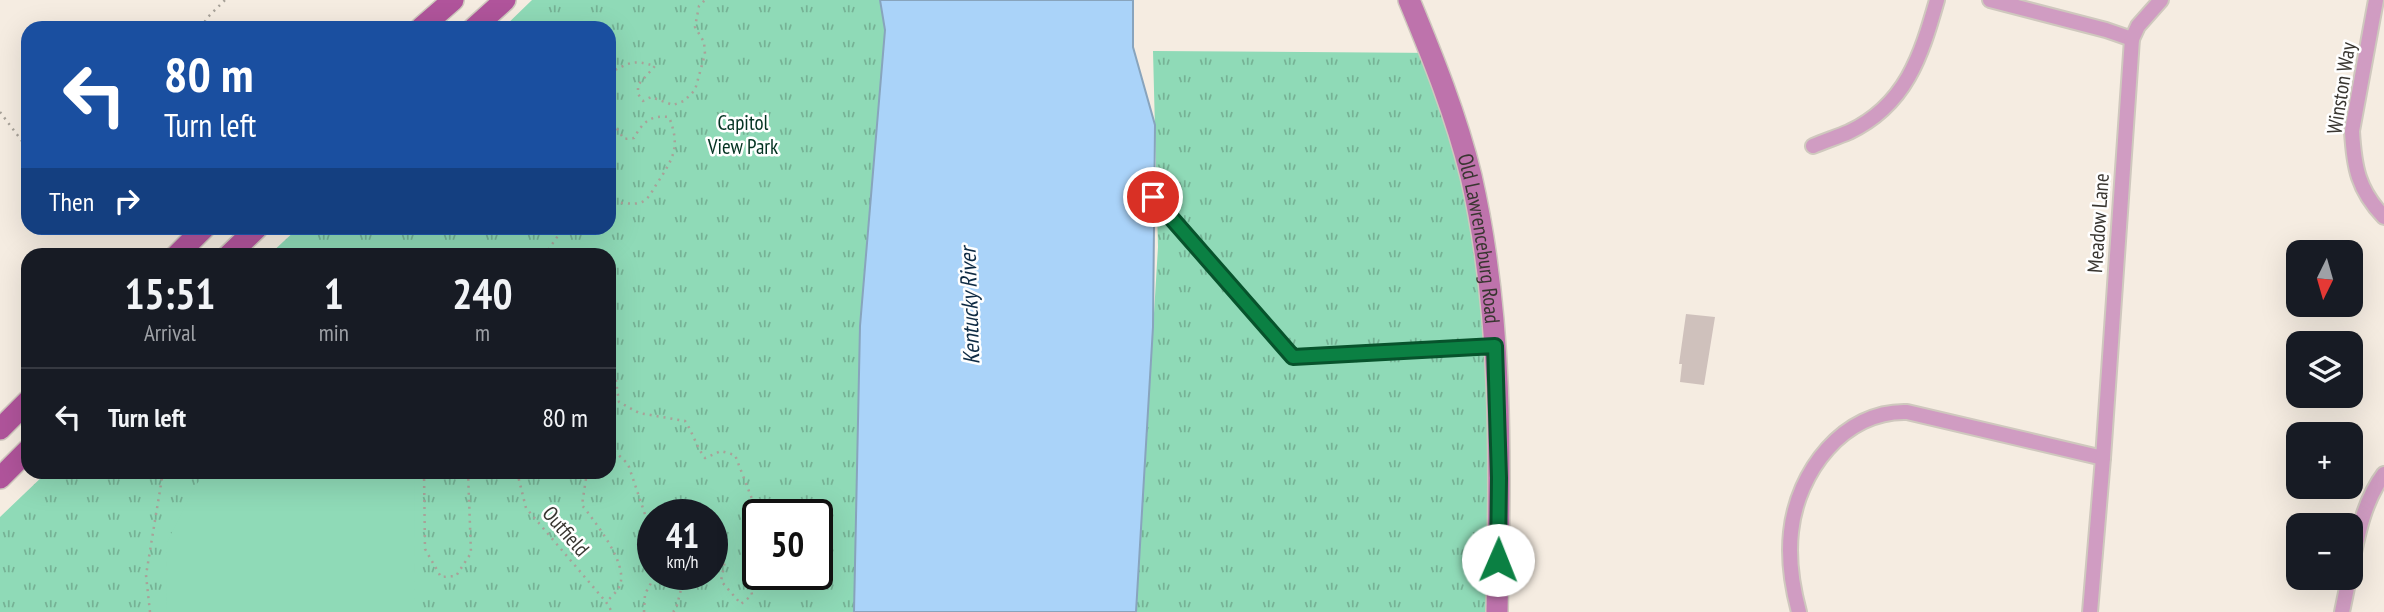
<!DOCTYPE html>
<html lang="en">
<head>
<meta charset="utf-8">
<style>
	:root { --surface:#171b24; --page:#20242c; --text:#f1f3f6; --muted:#9ea1a6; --line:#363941 }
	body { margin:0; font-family:"PT Sans Narrow",sans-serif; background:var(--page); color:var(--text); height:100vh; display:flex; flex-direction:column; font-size:26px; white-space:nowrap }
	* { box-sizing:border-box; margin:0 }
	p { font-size:23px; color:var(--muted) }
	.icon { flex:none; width:38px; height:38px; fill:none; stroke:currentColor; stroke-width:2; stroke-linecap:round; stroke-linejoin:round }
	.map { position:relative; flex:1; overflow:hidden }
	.sheet { position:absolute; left:21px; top:248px; width:595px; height:231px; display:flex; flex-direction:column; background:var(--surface); border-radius:21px; box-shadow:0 7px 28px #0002 }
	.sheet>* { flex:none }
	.top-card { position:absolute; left:21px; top:21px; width:595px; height:214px; border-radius:21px; box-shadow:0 7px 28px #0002; background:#1a4fa0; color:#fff; overflow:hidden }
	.needle { width:46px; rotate:185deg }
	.tools { position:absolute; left:2286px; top:240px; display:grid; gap:14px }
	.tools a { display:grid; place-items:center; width:77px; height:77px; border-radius:14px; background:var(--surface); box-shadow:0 7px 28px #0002; font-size:35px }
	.speed { position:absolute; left:637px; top:499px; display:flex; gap:14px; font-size:35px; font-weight:700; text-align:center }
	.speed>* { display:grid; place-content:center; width:91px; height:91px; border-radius:50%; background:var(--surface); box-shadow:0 7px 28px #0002; line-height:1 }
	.speed small { font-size:18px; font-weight:400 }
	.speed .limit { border:4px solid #111; border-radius:10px; background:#fff; color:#111 }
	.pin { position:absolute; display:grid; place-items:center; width:60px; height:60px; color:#fff; margin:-30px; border:4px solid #fff; border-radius:50%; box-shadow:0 2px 7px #0007 }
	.me { position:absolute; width:77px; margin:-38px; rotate:1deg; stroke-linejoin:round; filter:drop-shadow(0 0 5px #0008) }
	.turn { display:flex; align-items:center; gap:24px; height:147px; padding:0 28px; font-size:32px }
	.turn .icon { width:91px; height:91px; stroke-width:2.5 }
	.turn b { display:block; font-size:49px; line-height:60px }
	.then { display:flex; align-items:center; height:66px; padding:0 28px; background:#0003; gap:14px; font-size:26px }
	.eta { display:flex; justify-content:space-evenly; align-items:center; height:119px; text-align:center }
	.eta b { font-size:42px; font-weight:800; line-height:49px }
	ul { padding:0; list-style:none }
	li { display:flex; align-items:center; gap:21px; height:98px; padding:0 28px; border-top:2px solid var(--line) }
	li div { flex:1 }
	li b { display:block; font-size:26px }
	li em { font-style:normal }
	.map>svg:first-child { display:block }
	.park { fill:url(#park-tufts); fill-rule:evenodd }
	.pitch { fill:#8fdab7 }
	.water { fill:#aad3f9; stroke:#88a4bd; stroke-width:2 }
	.building { fill:#cfc1bc }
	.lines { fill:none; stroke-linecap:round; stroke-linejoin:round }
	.lane-casing { stroke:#cfc8be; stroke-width:10 }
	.street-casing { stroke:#cfc8be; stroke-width:18 }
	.secondary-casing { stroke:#cfc8be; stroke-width:24 }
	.primary-casing { stroke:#cfc8be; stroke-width:24 }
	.path { stroke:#a8a299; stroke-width:2.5; stroke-dasharray:2 5; stroke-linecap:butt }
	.lane { stroke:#d09cc2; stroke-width:7 }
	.street { stroke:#d09cc2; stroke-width:14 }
	.secondary { stroke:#be73ac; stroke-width:21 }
	.primary { stroke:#b0549b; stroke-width:21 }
	.route-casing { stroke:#07532c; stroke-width:18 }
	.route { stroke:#0b8043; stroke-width:12 }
	.labels { text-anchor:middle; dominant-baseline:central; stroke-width:5; stroke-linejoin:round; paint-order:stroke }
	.street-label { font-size:21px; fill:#393631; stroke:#fff }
	.park-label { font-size:21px; fill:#043322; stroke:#fff }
	.water-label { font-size:23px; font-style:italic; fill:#0e2b44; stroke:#fff }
</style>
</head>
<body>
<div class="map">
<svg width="2384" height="612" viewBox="0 0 2384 612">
	<defs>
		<pattern id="park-tufts" width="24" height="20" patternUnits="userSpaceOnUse" patternTransform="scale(1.75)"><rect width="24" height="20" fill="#8fdab7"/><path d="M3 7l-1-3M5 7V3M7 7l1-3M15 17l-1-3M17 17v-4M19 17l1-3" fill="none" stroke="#76b295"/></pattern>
	</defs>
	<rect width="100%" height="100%" fill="#f5ece1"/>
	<!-- park -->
	<g class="park">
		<path d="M532,0H880L885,30L860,326L854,612H0V517L46,473L609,472V256L269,255L298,228H609V28H503ZM653,514H712V574H653ZM758,514H817V574H758Z"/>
		<polygon points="1153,51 1441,53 1486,299 1497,612 1136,612 1158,247"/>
	</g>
	<!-- pitch -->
	<polygon class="pitch" points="206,473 415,473 414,612 166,612 167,542 195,486"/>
	<!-- water -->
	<polygon class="water" points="880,0 1133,0 1133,47 1155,125 1153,327 1136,612 854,612 860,326 885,30"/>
	<!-- building -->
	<polygon class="building" points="1686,314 1715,317 1704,385 1680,382 1682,364 1679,364"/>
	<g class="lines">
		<defs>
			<polyline id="lane" points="1153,196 1293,357 1491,347"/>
			<g id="street">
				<polyline points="1990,0 2106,30 2132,39"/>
				<path d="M2376,0L2352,131C2354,167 2358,190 2384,217"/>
				<path d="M1813,146C1825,141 1837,137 1849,132C1906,105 1921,56 1937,0"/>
				<path d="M2350,572C2357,538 2363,502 2384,474"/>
				<path d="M1799,612C1792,586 1788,559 1791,532C1797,472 1844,410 1907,412L2103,458"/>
				<polyline points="2090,612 2103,458 2132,39 2138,26 2161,0"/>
				<polyline points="2342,612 2349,578"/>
			</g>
			<g id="secondary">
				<path id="s1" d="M1409,0C1433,58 1456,115 1471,176C1504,319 1500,466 1497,612"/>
			</g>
			<g id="primary">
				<polyline points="421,28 453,0"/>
				<polyline points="474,28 505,0"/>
				<polyline points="176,256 204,228"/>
				<polyline points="228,256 257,228"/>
				<polyline points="0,429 28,401"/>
				<polyline points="0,478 28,450"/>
			</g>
		</defs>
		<!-- lane casing -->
		<use href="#lane" class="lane-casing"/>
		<!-- street casing -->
		<use href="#street" class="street-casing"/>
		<!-- secondary casing -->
		<use href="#secondary" class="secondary-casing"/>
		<!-- primary casing -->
		<use href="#primary" class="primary-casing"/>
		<!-- path -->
		<g class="path">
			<polyline points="201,28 207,18 225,0"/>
			<path d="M609,73C629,63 632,59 655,66L638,85V94L643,101L651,97L673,105L684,101L695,90L705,54L704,42L695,27L699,6L705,0"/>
			<polyline points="0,112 28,149"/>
			<path d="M609,117L624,139L634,138C643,122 650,115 669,117C681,147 673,159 656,185C652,191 649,199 642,202C634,206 621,201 609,204"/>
			<polyline points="375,256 377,254 387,256"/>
			<path d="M545,256C550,245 558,238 562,228"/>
			<path d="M609,360L616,381L619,402L639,413L685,421C693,433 696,446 705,458L721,451L735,455L752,499L744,543L752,595L741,604L721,581L725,561L712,525"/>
			<polyline points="609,446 628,464 653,538"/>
			<polyline points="424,472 425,549 441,577 456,576 471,553 468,472"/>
			<polyline points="517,472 526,508 606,602"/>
			<path d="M587,472L582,505C595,522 628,563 620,585C618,591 611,597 606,602L612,612"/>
			<polyline points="150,612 146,575 163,472"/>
			<polyline points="644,612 645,594 656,574"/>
			<polyline points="673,612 676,609 685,574"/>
		</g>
		<!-- lane -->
		<use href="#lane" class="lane"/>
		<!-- street -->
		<use href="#street" class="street"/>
		<!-- secondary -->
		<use href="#secondary" class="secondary"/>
		<!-- primary -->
		<use href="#primary" class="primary"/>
	</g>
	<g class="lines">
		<defs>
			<polyline id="route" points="1153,197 1293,357 1495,346 1499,478 1498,560"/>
		</defs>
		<!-- route casing -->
		<use href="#route" class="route-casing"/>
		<!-- route -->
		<use href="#route" class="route"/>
	</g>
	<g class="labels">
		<!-- street labels -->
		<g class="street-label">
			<text transform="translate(2341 88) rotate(-81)">Winston Way</text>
			<text transform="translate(2098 223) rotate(-86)">Meadow Lane</text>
			<text stroke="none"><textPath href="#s1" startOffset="250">Old Lawrenceburg Road</textPath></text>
			<text transform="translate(566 531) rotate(49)">Outfield</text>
		</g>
		<!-- park labels -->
		<g class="park-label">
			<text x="743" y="122">Capitol<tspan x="743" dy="24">View Park</tspan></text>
		</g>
		<!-- water labels -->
		<g class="water-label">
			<text transform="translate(969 306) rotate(-92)">Kentucky River</text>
		</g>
	</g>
</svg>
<div class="tools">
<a><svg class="needle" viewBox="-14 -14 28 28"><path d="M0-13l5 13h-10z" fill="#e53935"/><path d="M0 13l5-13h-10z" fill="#9ea1a6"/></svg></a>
<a><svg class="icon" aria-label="layers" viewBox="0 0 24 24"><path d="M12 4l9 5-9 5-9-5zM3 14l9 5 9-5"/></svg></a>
<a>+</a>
<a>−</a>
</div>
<div class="speed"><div>41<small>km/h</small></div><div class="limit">50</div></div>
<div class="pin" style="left:1153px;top:197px;background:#d93025"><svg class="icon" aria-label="arrive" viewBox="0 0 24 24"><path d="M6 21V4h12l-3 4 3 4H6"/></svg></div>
<svg class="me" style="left:1498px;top:560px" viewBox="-20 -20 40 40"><circle r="19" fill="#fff"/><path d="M0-13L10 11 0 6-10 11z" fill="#0b8043"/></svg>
<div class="top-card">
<div class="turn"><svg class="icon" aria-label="left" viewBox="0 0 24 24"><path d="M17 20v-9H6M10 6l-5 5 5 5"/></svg><div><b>80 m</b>Turn left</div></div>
<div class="then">Then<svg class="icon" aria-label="right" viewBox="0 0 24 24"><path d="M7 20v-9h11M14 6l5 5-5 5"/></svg></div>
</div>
<section class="sheet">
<div class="eta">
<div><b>15:51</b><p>Arrival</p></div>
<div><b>1</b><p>min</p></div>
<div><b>240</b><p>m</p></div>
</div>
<ul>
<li><svg class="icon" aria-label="left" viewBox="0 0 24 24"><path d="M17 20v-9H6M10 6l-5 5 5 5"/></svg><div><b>Turn left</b></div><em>80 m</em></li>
</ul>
</section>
</div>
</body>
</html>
